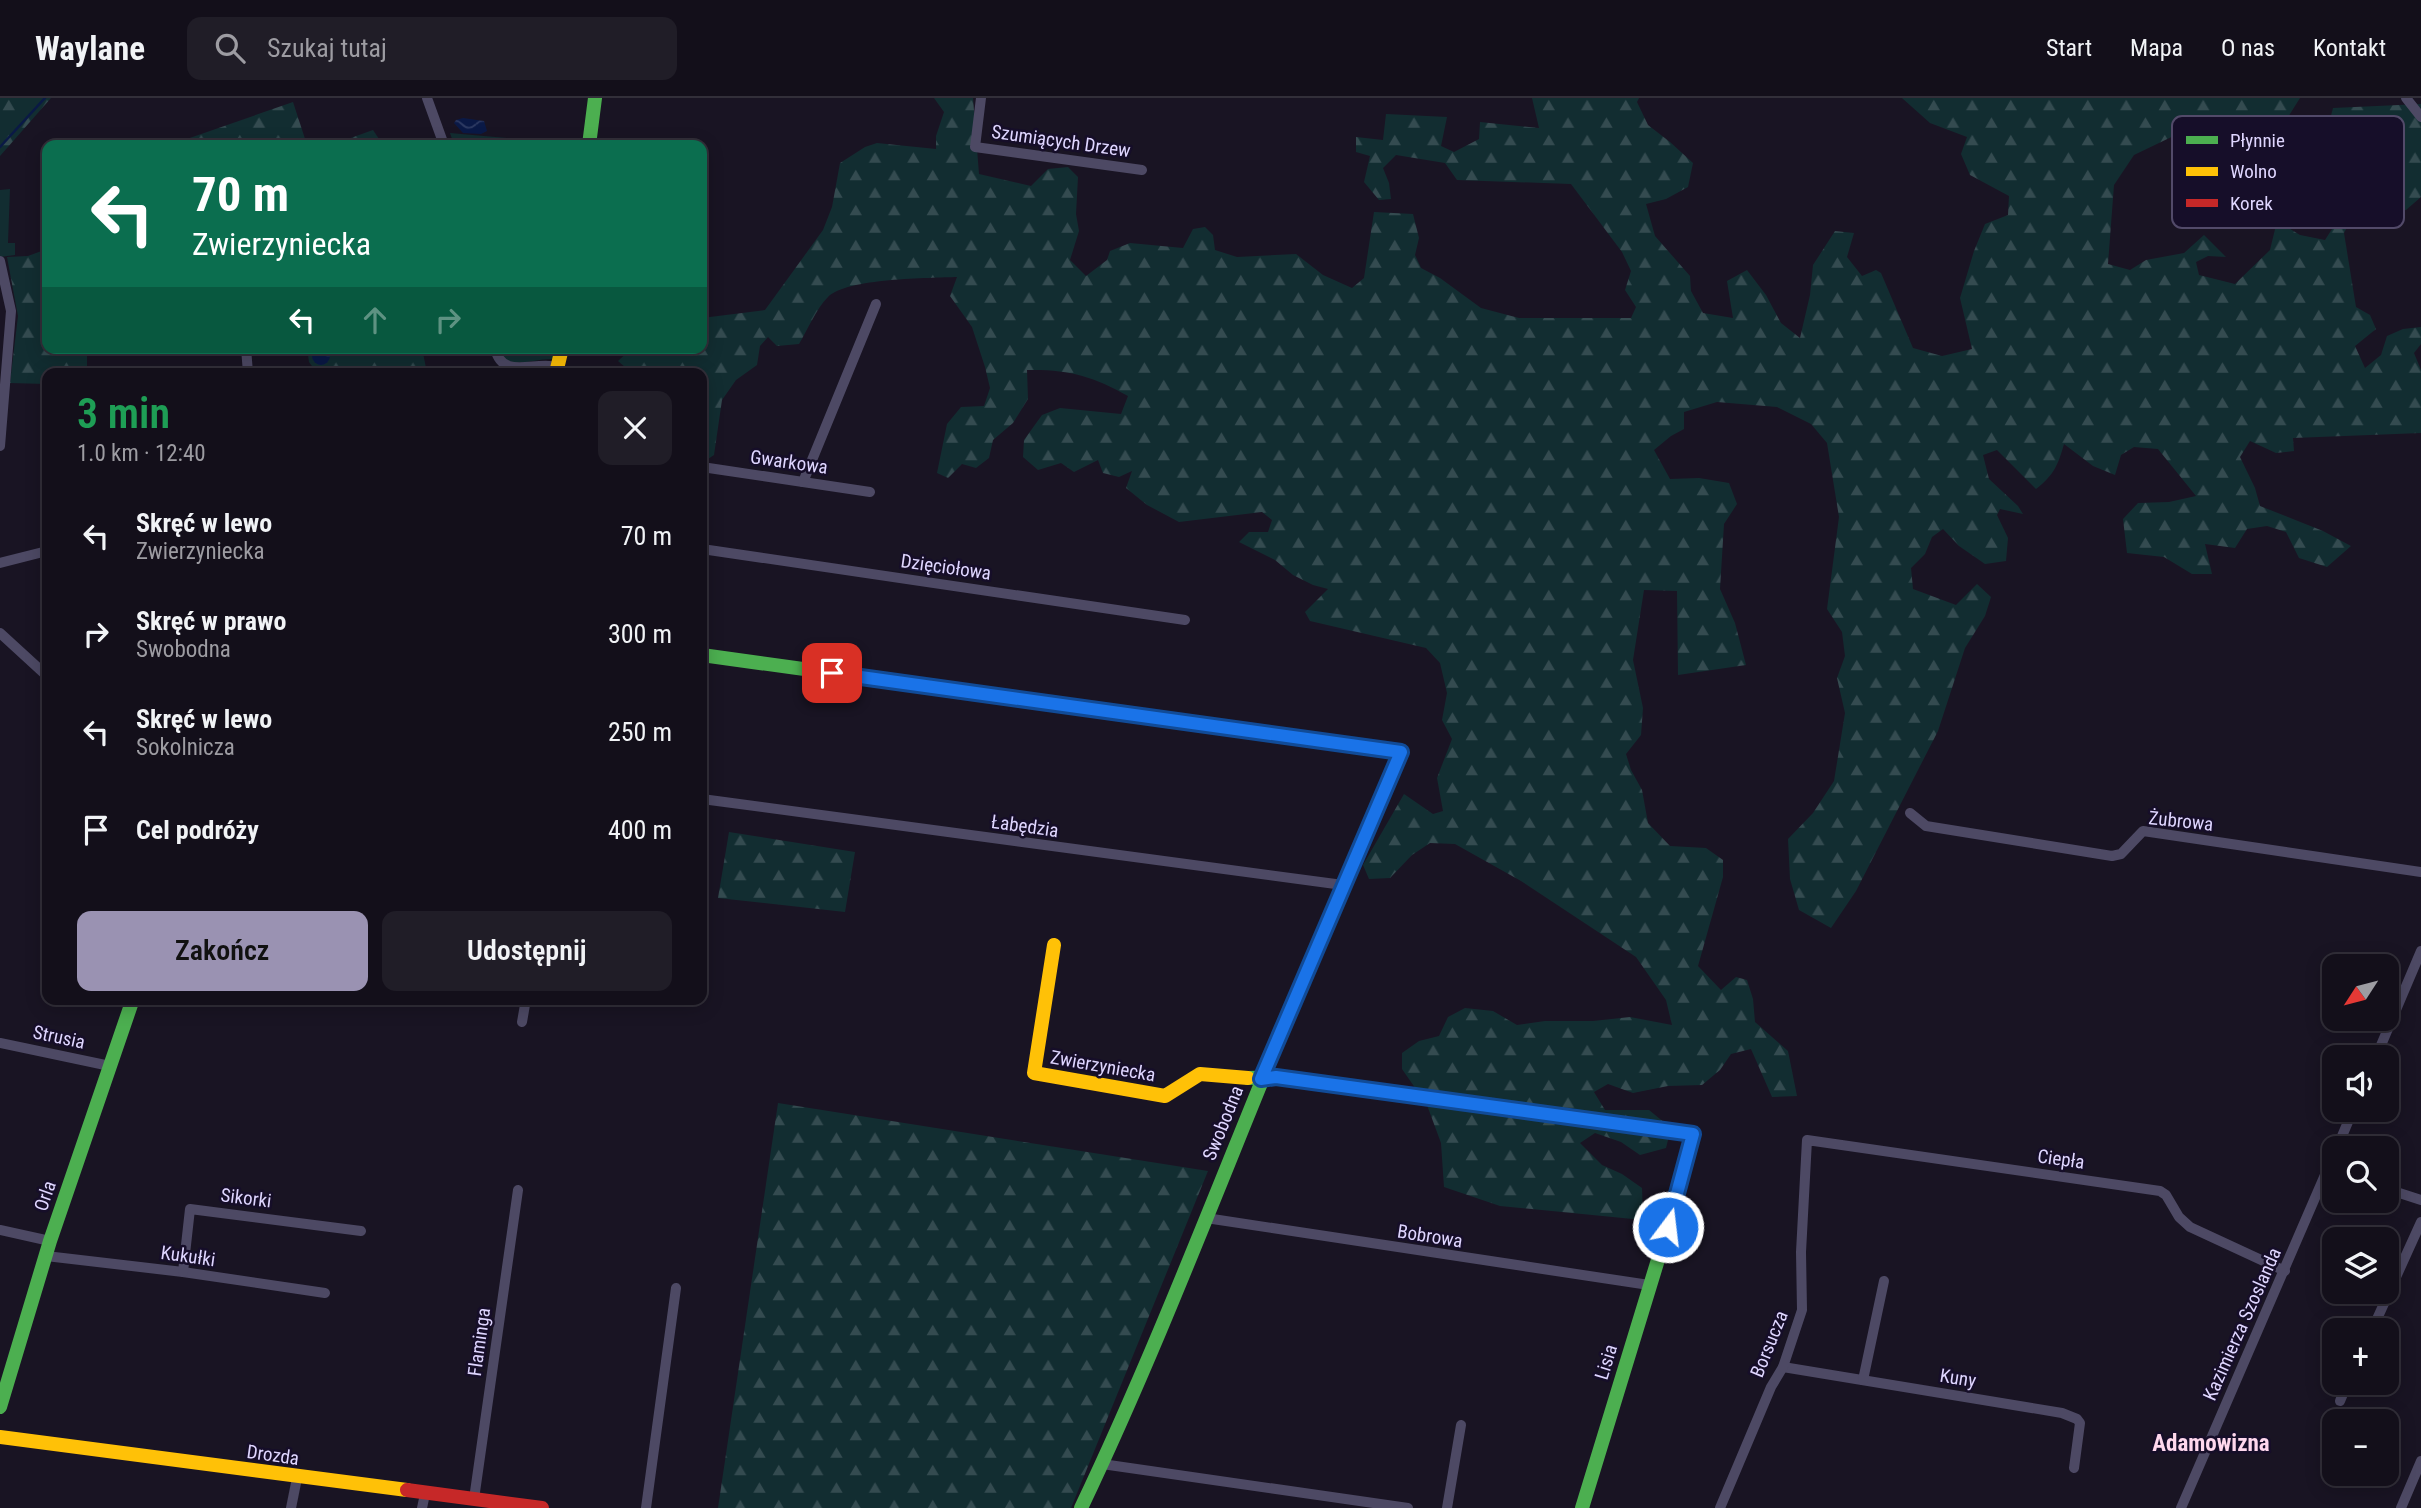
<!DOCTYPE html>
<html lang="pl">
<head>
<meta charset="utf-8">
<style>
	:root { --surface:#130f1a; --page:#201d27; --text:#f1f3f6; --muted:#9d9ca2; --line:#322f39; --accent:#9a92b2 }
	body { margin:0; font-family:"Roboto Condensed",sans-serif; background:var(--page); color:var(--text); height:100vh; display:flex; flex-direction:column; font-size:26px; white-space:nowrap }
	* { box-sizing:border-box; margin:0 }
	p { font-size:23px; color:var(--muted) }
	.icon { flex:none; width:38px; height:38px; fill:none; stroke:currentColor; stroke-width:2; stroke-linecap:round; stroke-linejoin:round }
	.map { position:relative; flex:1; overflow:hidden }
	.sheet { position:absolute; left:42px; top:270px; width:665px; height:637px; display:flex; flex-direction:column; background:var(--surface); border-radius:14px; box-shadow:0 4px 18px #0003,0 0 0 2px var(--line) }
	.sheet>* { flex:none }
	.hud { position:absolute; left:42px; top:42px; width:665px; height:214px; border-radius:14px; box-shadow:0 4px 18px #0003,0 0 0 2px var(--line); background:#0b6e4f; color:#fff; overflow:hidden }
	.needle { width:46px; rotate:234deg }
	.fabs { position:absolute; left:2322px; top:856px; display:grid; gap:14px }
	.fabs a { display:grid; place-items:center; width:77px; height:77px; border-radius:14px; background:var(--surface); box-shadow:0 4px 18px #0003,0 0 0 2px var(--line); font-size:35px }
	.pin { position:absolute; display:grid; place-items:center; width:60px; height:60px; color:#fff; margin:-30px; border-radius:14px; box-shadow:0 4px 10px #0006 }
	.me { position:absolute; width:77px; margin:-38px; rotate:15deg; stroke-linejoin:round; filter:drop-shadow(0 0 5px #0008) }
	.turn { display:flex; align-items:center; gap:24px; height:147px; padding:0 35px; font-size:32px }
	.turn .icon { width:91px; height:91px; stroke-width:2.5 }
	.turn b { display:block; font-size:49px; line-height:60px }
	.lanes { display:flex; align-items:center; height:66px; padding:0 35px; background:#0003; justify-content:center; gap:35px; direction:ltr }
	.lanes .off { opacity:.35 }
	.round { display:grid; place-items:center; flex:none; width:74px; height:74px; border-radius:14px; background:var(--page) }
	.summary { display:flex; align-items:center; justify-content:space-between; height:119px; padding:0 35px }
	h1 { font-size:42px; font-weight:600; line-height:52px; color:#1e9e55 }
	.cta { display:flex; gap:14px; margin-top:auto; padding:14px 35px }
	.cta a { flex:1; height:80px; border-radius:14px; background:var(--accent); color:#111; font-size:28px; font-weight:600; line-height:80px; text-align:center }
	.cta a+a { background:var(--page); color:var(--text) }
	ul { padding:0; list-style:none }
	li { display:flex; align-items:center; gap:21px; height:98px; padding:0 35px }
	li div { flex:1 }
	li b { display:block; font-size:26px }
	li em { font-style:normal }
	header { display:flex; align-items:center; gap:42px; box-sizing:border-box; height:98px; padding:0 35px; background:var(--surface); border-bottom:2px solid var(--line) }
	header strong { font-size:33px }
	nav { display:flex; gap:38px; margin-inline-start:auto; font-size:24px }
	.search { width:490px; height:63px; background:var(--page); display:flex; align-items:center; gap:18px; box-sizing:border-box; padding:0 24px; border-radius:14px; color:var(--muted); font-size:26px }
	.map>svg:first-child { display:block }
	.grass { fill:#122d31 }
	.forest { fill:url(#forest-firs) }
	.water { fill:url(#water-waves) }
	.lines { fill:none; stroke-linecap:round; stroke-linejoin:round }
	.stream { stroke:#0a1946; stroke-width:2.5 }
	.street { stroke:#4d4964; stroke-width:10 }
	.fast { stroke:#4caf50; stroke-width:14 }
	.slow { stroke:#ffc107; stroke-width:14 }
	.jam { stroke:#c62828; stroke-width:14 }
	.route-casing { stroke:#114b97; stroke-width:18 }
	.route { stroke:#1a73e8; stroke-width:12 }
	.labels { text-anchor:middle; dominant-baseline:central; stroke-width:5; stroke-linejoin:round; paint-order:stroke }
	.street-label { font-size:19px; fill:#dfd6ff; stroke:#160e29 }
	.quarter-label { font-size:23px; font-weight:bold; fill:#ffd8ed; stroke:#160e29 }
	.key { fill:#160e29; stroke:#524a69; stroke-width:2 }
	.key-label { font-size:19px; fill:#dfd6ff }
</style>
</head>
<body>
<header>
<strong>Waylane</strong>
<div class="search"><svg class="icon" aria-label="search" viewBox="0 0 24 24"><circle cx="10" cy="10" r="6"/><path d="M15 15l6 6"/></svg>Szukaj tutaj</div>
<nav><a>Start</a><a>Mapa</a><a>O nas</a><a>Kontakt</a></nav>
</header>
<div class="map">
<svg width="2421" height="1410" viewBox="0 0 2421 1410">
	<defs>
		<pattern id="forest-firs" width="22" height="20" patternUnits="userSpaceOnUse" patternTransform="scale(1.75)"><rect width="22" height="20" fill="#122d31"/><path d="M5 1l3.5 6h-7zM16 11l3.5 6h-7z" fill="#344b50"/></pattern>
		<pattern id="water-waves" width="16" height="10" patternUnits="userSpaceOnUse" patternTransform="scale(1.75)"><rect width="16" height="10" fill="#0a1946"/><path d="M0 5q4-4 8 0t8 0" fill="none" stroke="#2d3a62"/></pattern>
	</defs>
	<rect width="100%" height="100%" fill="#191423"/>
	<!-- grass -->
	<g class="grass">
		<polygon points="450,35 507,40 507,47 454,47"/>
		<polygon points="10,91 8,145 15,145 15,157 0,159 0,92"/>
		<path d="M500,250H558L553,261C535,261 521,268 504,262Z"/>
	</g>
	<!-- forest -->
	<g class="forest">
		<polygon points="0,0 51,0 0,58"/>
		<path d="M934,0H973L979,76L1031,88L1048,71L1068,69L1078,79L1076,116L1079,133L1070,162L1086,178L1107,162L1110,153L1130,145L1183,150L1193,131L1205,129L1213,137L1215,152L1237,159L1296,156L1323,177L1352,190L1364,180L1374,114L1413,116L1419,140L1415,157L1421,170L1440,180L1481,210L1519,220H1631L1636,209L1625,192L1631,173L1622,154L1571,86L1457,82L1445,65L1396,57L1383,70L1389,85L1391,101L1379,102L1364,84L1370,58L1356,54V39L1383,42L1386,16L1447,19L1441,48L1454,54L1479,41L1480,24L1539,30L1532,0H1639L1637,4L1648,27L1670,44L1693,65L1688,89L1666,101L1646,106L1655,138L1690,178L1691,193L1703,215L1733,220L1727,183L1747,172L1766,197L1781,225L1800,240L1810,197L1813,167L1835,133L1854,135L1847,159L1862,178L1876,172L1881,175L1913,250L1942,258L1972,251L1960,200L1974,153L1985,126L2008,117L2009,98L1970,77L1961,56L1967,39L1930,25L1902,0H2300L2253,75L2249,108L2207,83L2186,32L2134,57L2114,87L2108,166L2130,172L2146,162L2184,155L2204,137L2226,159L2208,158L2196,164L2199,177L2235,186L2270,152L2277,123L2300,137L2325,142L2350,103L2330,98L2323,74L2333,55L2326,37L2333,10L2421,6V99L2406,112L2354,116L2344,135L2356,209L2370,217L2376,231L2355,248L2365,270L2381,257L2387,238L2403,231L2421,229V246L2414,255L2421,272V335L2293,340L2294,353L2276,355L2250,343L2240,359L2255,390L2260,408L2323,433L2351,448L2327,469L2299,460L2286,434L2267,428L2247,431L2235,450L2205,446L2212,476H2192L2164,459L2127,455L2123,421L2138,405L2169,404L2196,398L2158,351L2134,349L2121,357L2115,377L2093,368L2064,346C2058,367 2054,377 2036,391L1997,352L1983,357L1989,381L2018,408L2023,416L2000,411L1997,417L2008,440L2006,463L1985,466L1959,448L1943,431L1932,439L1925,456L1911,470L1913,491L1956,507L1977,486L1991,499L1985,518L1965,550L1938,633L1856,793L1831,830L1799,812L1790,781L1788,741L1813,715L1834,683L1845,615L1837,580L1845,558L1842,534L1827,511L1839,419L1827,345L1811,326L1777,309L1717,304L1684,314V331L1671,338L1654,352L1670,381L1699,380L1729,385L1737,406L1724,426L1720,491L1735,525L1746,567L1678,577L1677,493L1644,492L1633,562L1643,610L1641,637L1626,656L1631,672L1642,692L1648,725L1670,748L1706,750L1723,762V779L1698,868L1721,892L1736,879L1747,882L1753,901L1755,924L1788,953L1797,998L1772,999L1751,951L1731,956L1720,972L1702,987L1668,988L1633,995L1608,986L1594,994L1605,1012H1649L1671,1030L1666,1050L1640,1057L1621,1044L1595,1035L1580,1045L1602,1067L1622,1076L1642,1090L1643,1122L1500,1108L1444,1089L1441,1045L1427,1007L1402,971V955L1419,943L1439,938L1448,919L1465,910L1493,913L1517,927L1545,923H1593L1630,919L1672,927L1666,902L1636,859L1521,783L1455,746L1430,745L1412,757L1390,780L1369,781L1363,767L1404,696L1433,716L1443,713L1437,680L1452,641L1442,622L1447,595L1440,565L1426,550L1310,523L1305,514L1328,491L1313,487L1293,477L1275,462L1239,444L1249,434H1268L1272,422L1262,414L1179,424L1147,407L1126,390L1132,373L1119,379L1103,375L1098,362L1074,374L1061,365L1038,372L1023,359L1024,342L1042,317L1060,310L1121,316L1128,298C1093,278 1067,271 1027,272L1028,301L1013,325L993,342L989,360L976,370L962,366L948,380L937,375L947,326L961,309L984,308L990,290L985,269L972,229L950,198L957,179C930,180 846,180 828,199C816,211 808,231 799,246L777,248L768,239L760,248L757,267L736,282L722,302L714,357L702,365V275H632L618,263L632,250H702V220L765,212L823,132L832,109L840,65L865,49L877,45L936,51V38L944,14Z"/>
		<polygon points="293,4 307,47 186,47 184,42"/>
		<polygon points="373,32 383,47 331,47"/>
		<polygon points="47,151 47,250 87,250 87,275 47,275 47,286 10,285 18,218 7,159 28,158"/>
		<polygon points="307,250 422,250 427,275 317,275 309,264"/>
		<polygon points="729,734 855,754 845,814 718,800"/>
		<polygon points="778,1005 1208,1073 1071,1410 718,1410"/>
	</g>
	<!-- water -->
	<g class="water">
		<polygon points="463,20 484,23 487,33 481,36 463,35 454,25 456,22"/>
		<circle cx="321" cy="258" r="9"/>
	</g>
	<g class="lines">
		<!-- stream -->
		<polyline class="stream" points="0,49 45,0"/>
		<!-- street -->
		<g class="street">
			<polyline points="427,0 444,47"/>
			<polyline points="981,0 975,49 1142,72"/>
			<polyline points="2406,0 2421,19"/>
			<polyline points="0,163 11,213 0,348"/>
			<polyline points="246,250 248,275"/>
			<path d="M495,250C502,283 535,262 558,269"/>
			<polyline points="702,369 870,394"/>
			<polyline points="803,384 876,206"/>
			<polyline points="702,451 1185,522"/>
			<polyline points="0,465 47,453"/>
			<polyline points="0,535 47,578"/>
			<polyline points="702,701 1343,787"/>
			<polyline points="1910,715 1926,728 2112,758 2121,756 2143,733 2421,774"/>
			<polyline points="522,924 526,901"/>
			<polyline points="0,945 110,968"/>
			<polyline points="2376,959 2421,853"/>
			<polyline points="2337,1050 2353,1012"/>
			<polyline points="2387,1091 2421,1102"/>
			<polyline points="1206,1120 1649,1187"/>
			<polyline points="0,1132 50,1143"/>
			<polyline points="46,1158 183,1174 325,1195"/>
			<polyline points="183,1174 190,1111 361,1133"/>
			<polyline points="2372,1232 2421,1124"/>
			<polyline points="1783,1269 2062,1315 2077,1321 2080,1325 2074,1370"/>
			<polyline points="1863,1282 1884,1183"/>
			<polyline points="2340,1303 2348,1284"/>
			<polyline points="1102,1366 1408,1410"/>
			<polyline points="474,1401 518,1092"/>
			<polyline points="291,1410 297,1380"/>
			<polyline points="422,1410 425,1396"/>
			<polyline points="646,1410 676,1190"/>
			<polyline points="1447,1410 1461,1327"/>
			<polyline points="1720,1410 1771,1289 1783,1269 1802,1212 1801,1154 1807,1042 2160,1093 2166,1097 2179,1119 2190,1129 2285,1173"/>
			<polyline points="2181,1410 2334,1056"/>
			<polyline points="2401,1410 2421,1363"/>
		</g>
		<!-- fast -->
		<g class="fast">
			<polyline points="589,47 595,0"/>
			<polyline points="702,557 1382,651"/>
			<polyline points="1248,980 1276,979 1693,1036 1668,1129 1582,1410"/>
			<polyline points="0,1309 50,1143 133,901"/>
			<path d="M1081,1410C1170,1223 1241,1027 1323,836"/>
		</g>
		<!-- slow -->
		<g class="slow">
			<polyline points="556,275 562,250"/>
			<polyline points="1054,847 1034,975 1165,998 1200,976 1248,980"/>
			<polyline points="0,1339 407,1392"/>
		</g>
		<!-- jam -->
		<g class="jam">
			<polyline points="1323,836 1401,654 1382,651"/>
			<polyline points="407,1392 542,1410"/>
		</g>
	</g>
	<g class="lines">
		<defs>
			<polyline id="route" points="832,575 1401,654 1261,981 1276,979 1693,1036 1668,1129"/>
		</defs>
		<!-- route casing -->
		<use href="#route" class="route-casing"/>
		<!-- route -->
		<use href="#route" class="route"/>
	</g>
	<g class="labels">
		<!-- street labels -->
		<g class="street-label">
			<text transform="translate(1061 43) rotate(8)">Szumiących Drzew</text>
			<text transform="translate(789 364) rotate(8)">Gwarkowa</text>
			<text transform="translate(946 469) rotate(8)">Dzięciołowa</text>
			<text transform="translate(2181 723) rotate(6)">Żubrowa</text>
			<text transform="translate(1025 728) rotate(8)">Łabędzia</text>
			<text transform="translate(59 939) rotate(12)">Strusia</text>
			<text transform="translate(1103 968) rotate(10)">Zwierzyniecka</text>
			<text transform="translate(1223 1025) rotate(-68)">Swobodna</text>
			<text transform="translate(2061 1061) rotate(8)">Ciepła</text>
			<text transform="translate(45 1098) rotate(-71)">Orla</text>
			<text transform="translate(246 1100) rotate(7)">Sikorki</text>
			<text transform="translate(1430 1138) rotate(9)">Bobrowa</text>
			<text transform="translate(188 1158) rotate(8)">Kukułki</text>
			<text transform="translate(2242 1226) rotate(-66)">Kazimierza Szoslanda</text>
			<text transform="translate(479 1244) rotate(-82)">Flaminga</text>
			<text transform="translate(1769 1246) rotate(-68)">Borsucza</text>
			<text transform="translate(1606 1264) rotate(-73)">Lisia</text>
			<text transform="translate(1958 1280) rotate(9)">Kuny</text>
			<text transform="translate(273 1357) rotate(8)">Drozda</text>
		</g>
		<!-- quarter labels -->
		<g class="quarter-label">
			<text x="2211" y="1345">Adamowizna</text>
		</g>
	</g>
	<!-- legend -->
	<rect x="2172" y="18" width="232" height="112" rx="10" class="key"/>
	<rect x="2186" y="38" width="32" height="8" fill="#4caf50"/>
	<rect x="2186" y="69" width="32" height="9" fill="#ffc107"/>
	<rect x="2186" y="101" width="32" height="8" fill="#c62828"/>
	<g class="key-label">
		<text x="2230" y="49">Płynnie</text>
		<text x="2230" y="80">Wolno</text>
		<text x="2230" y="112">Korek</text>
	</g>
</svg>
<div class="fabs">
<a><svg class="needle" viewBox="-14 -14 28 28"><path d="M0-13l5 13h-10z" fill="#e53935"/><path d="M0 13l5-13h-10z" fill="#9d9ca2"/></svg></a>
<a><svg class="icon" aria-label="sound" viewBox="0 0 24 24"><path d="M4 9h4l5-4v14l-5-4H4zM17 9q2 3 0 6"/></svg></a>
<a><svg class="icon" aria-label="search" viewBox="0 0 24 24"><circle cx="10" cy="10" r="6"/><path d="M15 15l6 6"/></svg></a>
<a><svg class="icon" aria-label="layers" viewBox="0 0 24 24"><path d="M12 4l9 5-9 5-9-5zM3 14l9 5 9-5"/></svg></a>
<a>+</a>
<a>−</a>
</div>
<div class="pin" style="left:832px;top:575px;background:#d93025"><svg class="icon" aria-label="arrive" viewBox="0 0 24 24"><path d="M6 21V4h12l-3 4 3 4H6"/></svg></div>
<svg class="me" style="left:1668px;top:1129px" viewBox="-20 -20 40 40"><circle r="17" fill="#1a73e8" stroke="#fff" stroke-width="3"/><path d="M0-11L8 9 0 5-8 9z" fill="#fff"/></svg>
<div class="hud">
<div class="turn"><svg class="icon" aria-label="left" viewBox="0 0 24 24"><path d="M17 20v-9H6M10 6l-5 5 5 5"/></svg><div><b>70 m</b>Zwierzyniecka</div></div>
<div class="lanes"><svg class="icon" aria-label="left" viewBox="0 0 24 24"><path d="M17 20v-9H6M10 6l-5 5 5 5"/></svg><svg class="icon off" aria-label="ahead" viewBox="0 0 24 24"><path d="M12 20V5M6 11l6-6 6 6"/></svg><svg class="icon off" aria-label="right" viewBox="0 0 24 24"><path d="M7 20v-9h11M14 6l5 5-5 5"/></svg></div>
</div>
<section class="sheet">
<div class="summary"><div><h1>3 min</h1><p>1.0 km · 12:40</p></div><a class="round"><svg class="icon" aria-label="close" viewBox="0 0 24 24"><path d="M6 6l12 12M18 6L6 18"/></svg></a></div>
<ul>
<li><svg class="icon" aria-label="left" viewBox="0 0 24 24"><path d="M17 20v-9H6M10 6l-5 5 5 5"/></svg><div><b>Skręć w lewo</b><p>Zwierzyniecka</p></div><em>70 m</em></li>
<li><svg class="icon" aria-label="right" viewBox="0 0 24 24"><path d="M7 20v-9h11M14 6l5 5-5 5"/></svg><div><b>Skręć w prawo</b><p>Swobodna</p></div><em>300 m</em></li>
<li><svg class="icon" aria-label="left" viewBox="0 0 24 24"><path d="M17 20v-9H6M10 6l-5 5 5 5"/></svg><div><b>Skręć w lewo</b><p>Sokolnicza</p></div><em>250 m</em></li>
<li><svg class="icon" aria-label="arrive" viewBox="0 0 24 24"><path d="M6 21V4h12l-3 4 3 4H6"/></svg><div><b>Cel podróży</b></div><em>400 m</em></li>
</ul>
<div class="cta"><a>Zakończ</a><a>Udostępnij</a></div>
</section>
</div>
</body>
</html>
